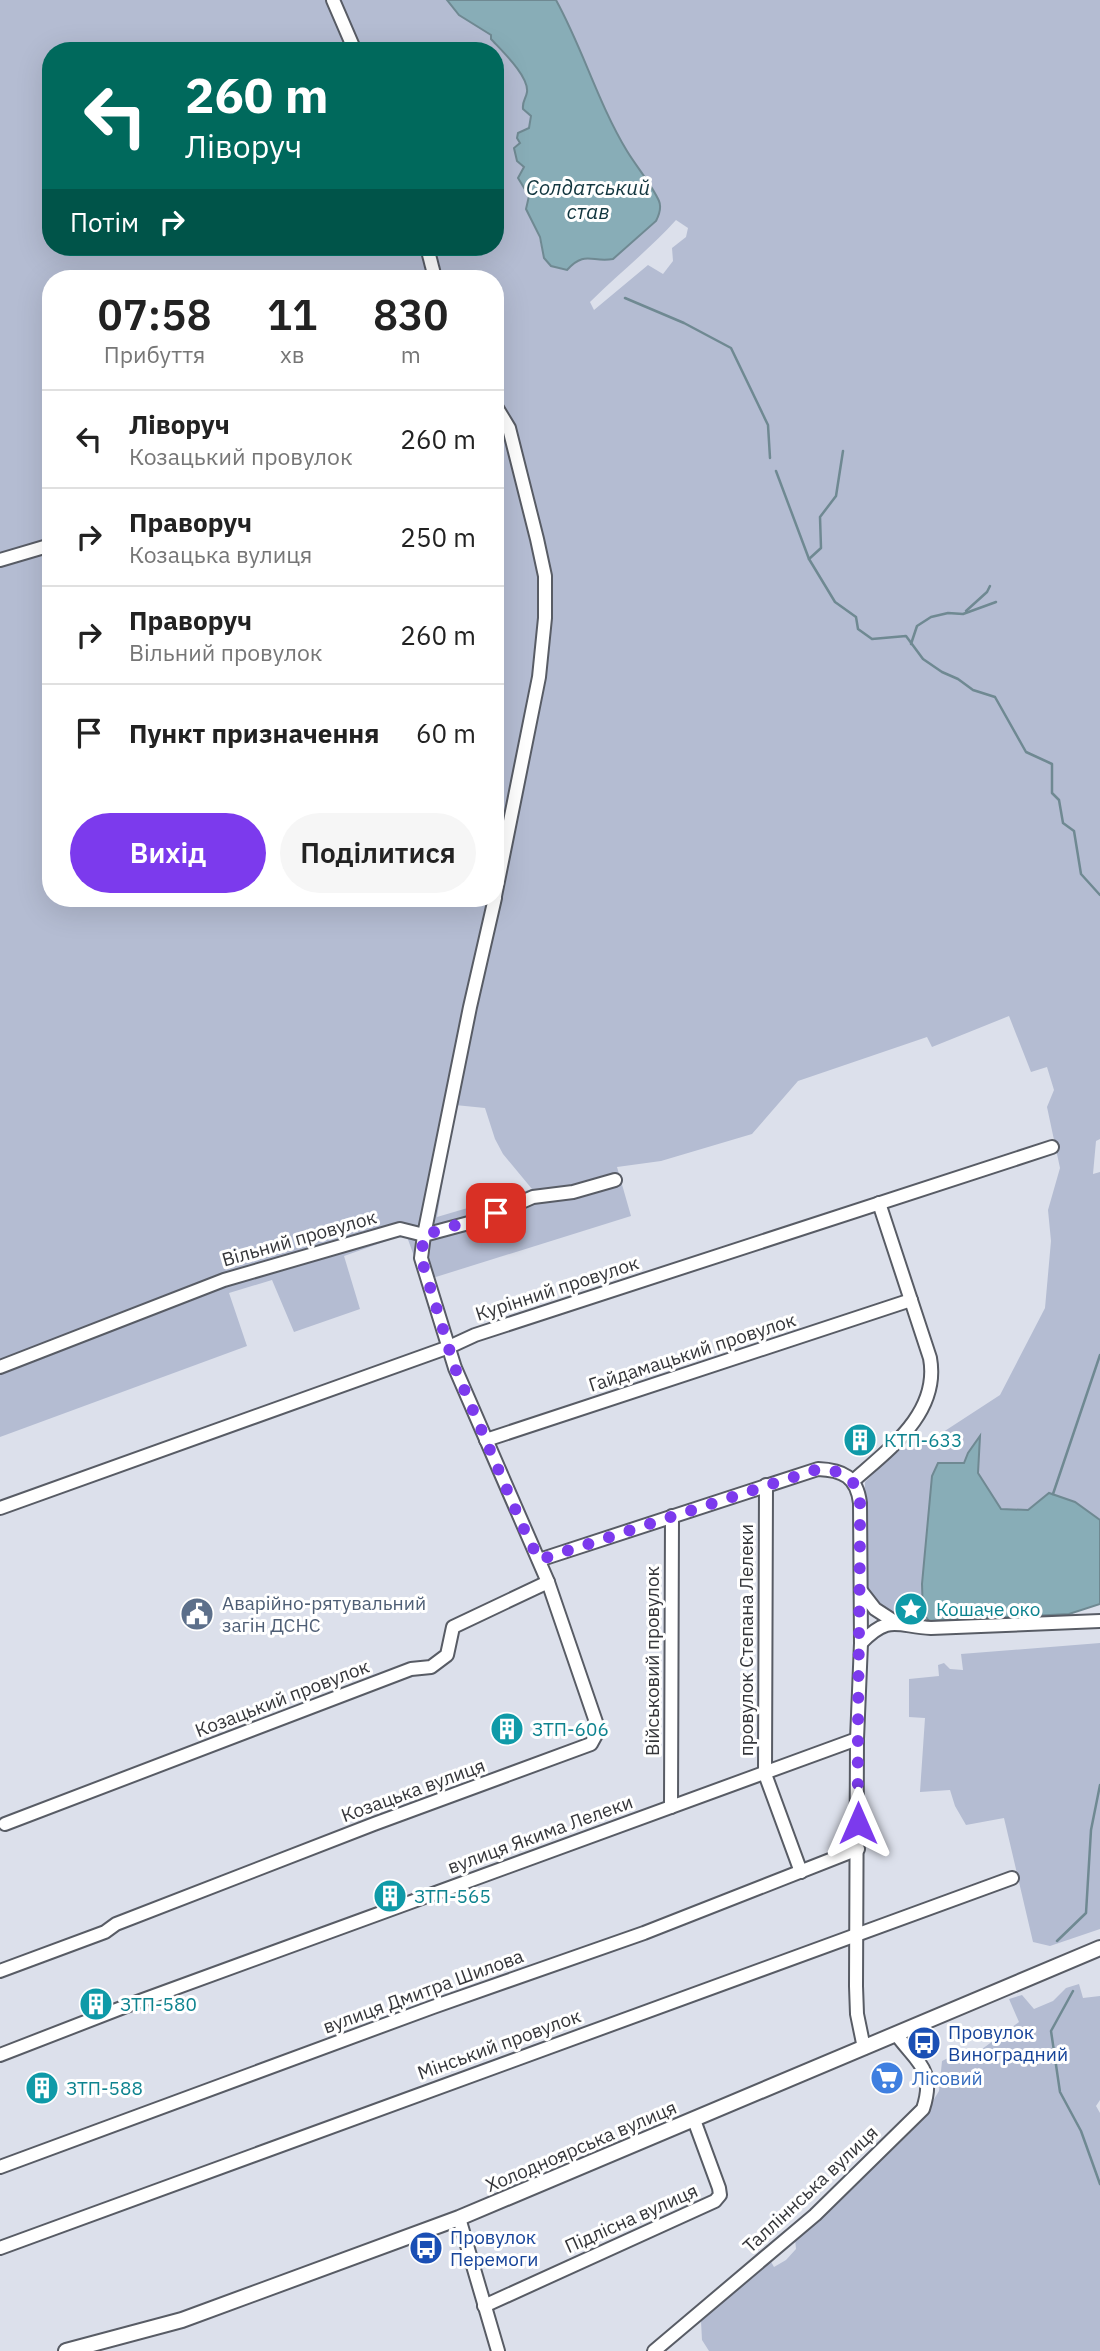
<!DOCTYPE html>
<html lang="uk">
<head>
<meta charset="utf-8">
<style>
	:root { --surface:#fff; --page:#f6f6f6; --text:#222; --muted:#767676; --line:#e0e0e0; --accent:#7c3aed }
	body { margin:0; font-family:"IBM Plex Sans",sans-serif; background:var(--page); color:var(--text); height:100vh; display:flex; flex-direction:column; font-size:26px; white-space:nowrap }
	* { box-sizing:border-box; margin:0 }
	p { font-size:23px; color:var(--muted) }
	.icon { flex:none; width:38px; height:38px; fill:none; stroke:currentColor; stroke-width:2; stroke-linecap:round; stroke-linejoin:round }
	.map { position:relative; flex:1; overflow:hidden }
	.panel { position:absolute; left:42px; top:270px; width:462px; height:637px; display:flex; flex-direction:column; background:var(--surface); border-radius:28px; box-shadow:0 7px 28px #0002 }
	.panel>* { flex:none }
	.hud { position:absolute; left:42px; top:42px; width:462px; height:214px; border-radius:28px; box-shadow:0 7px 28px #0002; background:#00695c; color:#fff; overflow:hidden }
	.pin { position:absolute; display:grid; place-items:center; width:60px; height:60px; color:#fff; margin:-30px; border-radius:14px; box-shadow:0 4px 10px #0006 }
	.me { position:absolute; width:77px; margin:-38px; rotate:0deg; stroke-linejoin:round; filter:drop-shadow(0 0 5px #0008) }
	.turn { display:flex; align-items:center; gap:24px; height:147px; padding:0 28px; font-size:32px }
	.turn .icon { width:91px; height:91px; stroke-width:2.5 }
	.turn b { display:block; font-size:49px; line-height:60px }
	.then { display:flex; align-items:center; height:66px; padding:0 28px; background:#0003; gap:14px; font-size:26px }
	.eta { display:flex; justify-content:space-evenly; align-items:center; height:119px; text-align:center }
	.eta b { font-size:42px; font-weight:600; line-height:49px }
	.button { display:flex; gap:14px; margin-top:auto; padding:14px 28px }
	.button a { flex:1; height:80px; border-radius:42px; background:var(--accent); color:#fff; font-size:28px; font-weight:600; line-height:80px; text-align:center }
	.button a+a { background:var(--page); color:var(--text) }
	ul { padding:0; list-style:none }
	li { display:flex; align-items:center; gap:21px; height:98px; padding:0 28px; border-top:2px solid var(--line) }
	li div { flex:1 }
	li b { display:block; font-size:26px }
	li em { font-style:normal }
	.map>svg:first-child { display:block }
	.green { fill:#b4bcd2; fill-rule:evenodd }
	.water { fill:#88adb7; stroke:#6f8992; stroke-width:2 }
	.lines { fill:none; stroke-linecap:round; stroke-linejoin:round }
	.stream { stroke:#6f8992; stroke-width:2.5 }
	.minor-casing { stroke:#585c65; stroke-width:16 }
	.major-casing { stroke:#585c65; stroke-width:18 }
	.minor { stroke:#fff; stroke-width:12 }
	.major { stroke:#fff; stroke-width:14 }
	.route { stroke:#7c3aed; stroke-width:12; stroke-dasharray:0 21.6 }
	.labels { text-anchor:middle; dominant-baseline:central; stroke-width:6; stroke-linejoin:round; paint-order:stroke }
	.street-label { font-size:19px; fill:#35363a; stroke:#fff }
	.culture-label { font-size:19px; fill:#0d838f; stroke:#fff; text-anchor:start }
	.service-label { font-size:19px; fill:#4e5e75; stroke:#fff; text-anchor:start }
	.transit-label { font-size:19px; fill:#164399; stroke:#fff; text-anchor:start }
	.shop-label { font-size:19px; fill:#366cbe; stroke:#fff; text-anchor:start }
	.water-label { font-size:21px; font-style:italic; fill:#12363f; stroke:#fff }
</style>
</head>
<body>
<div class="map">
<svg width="1100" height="2351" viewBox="0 0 1100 2351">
	<rect width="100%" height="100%" fill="#dce0eb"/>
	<!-- green -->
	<g class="green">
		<path d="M0,0H447L459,15L491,35V40C501,50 529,76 527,92C526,99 522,101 523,109L531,116L529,129L524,132L520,143L524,167L518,178L529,196L526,209L539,237L544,258L575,260L590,257L608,260L613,259L656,221C667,200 638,170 627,151C598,103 583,49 556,0H1100V1139L1096,1141L1093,1174L1100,1172V1520L1075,1502L1062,1499L1053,1494L1028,1510L1001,1509L978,1473L979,1437L968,1453L964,1463H938L932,1476L922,1584L923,1613L929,1621L899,1617L873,1598L864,1583L865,1482L907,1439L934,1438L1000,1395L1045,1308L1051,1241L1048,1210L1060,1168L1047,1107L1054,1090L1047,1067L1031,1072L1009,1016L932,1047L927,1037L798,1081L752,1134L661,1161L617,1167L631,1216L423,1281L406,1234L344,1256L360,1309L294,1332L272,1280L229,1293L247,1346L0,1437ZM51,51H495V247H51ZM676,220L688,228L686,237L672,248L673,261L663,274L648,265L594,310L590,302C618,274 649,250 676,220ZM51,278H495V898H51ZM455,1105L485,1108L495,1139L503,1154L532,1189L437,1217Z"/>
		<polygon points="1100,1643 1100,1929 1050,1946 1033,1942 1004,1818 966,1825 955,1806 950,1790 920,1792 925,1718 909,1717 909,1679 939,1676 938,1665 944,1663 950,1669 963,1670 961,1654"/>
		<polygon points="1079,1984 1083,1998 1100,1996 1100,2100 1096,2106 1100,2113 1100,2351 709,2351 702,2340 701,2321 770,2260 774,2267 786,2260 796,2249 795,2239 837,2203 928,2109 939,2091 942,2061 956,2054 967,2060 1019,2022 1009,1999 1022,1995 1034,2009 1053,2001 1066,1988"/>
	</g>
	<!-- water -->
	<g class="water">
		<path d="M447,0H556C583,49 598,103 627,151C636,166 652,185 659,201C662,208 659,215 656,221L613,259C592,263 585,250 567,270L551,266L544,258L540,237L526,209L529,196L518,178L524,167L517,161L514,148L520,143L517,138L518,133L529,128L531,116L523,109C522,101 526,99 527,92C529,76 501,50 491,39V35L459,15Z"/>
		<polygon points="980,1436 978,1473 1001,1509 1028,1510 1049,1493 1075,1502 1100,1520 1100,1604 1069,1614 929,1621 923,1613 922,1584 932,1476 938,1463 964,1463 968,1453"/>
	</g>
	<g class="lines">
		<!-- stream -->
		<g class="stream">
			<polyline points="625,298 684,323 731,348 768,425 770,458"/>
			<polyline points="776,471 809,559 835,602 856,617 858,629 872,639 906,636 923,659 942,672 958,679 973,690 995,697 1026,752 1052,764 1052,793 1059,800 1063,823 1074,831 1081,874 1100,895"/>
			<polyline points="809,559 821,548 820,517 836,496 843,451"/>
			<polyline points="966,611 987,592 990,586"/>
			<polyline points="911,644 917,626 931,617 948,613 963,614 996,602"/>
			<polyline points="1053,1494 1100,1355"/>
			<polyline points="1057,1941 1086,1913 1091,1830 1100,1785"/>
			<polyline points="1073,1991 1051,2031 1060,2092 1081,2131 1100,2184"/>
		</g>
		<defs>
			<g id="minor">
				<polyline points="333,0 355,51"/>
				<polyline points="427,247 435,278"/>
				<polyline points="495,405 509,428 537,539 545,576 545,618 539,677 495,896"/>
				<polyline points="0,560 51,545"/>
				<polyline points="0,1367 224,1280 400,1229 424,1235 480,1220 533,1197 573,1192 615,1180"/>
				<polyline points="486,1440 911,1300"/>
				<path d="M853,1481C889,1449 940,1413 930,1358L879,1203"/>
				<polyline points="766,1485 765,1774 801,1872"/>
				<polyline points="0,1508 449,1347 475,1335 1052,1147"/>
				<path d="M539,1560L818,1469C843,1470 857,1477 860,1503L861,1643L857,1739L856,1986L857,2014L864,2048"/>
				<polyline points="861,1591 875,1609 895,1622"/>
				<path d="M861,1643C889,1614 896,1626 931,1628L1100,1621"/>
				<polyline points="671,1807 672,1516"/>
				<polyline points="5,1824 411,1669 431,1667 447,1655 453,1627 548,1582"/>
				<polyline points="0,1971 105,1932 116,1924 374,1824 591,1744 597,1733 596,1722 548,1582 455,1368 421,1258 424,1235 470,1007 495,898"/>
				<polyline points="0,2055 129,2005 857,1739"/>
				<polyline points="0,2167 433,2007 644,1933 858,1849"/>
				<polyline points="459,2218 498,2351"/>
				<polyline points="0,2248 1012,1878"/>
				<polyline points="484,2306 715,2201 720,2195 719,2188 694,2120"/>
				<path d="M654,2351L815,2215L923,2109C936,2069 917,2063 896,2034"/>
			</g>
			<polyline id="major" points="66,2351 182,2320 459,2218 1100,1948"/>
		</defs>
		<!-- minor casing -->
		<use href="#minor" class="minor-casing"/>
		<!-- major casing -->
		<use href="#major" class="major-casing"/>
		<!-- minor -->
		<use href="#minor" class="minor"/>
		<!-- major -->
		<use href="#major" class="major"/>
	</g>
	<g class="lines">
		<!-- route -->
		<path class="route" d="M496,1213L424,1235L421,1258L455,1368L522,1525L539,1560L818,1469C842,1470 857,1477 860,1503C860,1610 857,1716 858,1823"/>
	</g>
	<!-- icons -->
	<defs>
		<symbol id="building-disc" viewBox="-11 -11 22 22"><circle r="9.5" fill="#0f9aa8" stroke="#fff"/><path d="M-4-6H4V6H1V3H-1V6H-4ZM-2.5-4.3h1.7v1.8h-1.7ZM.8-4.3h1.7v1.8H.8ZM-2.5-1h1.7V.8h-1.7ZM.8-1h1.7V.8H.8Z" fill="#fff"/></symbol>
		<symbol id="sight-disc" viewBox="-11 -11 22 22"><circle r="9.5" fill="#0f9aa8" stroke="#fff"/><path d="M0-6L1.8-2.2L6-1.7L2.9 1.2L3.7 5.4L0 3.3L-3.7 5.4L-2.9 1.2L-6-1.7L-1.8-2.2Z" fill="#fff"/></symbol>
		<symbol id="civic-disc" viewBox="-11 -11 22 22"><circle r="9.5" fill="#5c6f8a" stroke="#fff"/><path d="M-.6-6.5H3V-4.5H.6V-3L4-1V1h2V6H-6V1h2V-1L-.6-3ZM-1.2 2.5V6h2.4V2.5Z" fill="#fff"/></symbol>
		<symbol id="bus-disc" viewBox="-11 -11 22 22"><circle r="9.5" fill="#1a4fb4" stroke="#fff"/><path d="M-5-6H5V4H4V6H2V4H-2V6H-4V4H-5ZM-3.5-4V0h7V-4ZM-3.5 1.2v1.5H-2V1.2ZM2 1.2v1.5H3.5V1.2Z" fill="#fff"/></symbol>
		<symbol id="supermarket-disc" viewBox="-11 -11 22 22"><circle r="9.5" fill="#3f7fe0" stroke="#fff"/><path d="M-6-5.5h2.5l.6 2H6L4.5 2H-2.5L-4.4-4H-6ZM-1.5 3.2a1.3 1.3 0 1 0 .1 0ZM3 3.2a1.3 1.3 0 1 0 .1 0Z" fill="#fff"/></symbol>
	</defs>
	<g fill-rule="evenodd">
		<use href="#building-disc" x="841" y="1421" width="38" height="38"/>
		<use href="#sight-disc" x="892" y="1590" width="38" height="38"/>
		<use href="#civic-disc" x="178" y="1595" width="38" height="38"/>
		<use href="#building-disc" x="488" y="1710" width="38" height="38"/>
		<use href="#building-disc" x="371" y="1877" width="38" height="38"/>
		<use href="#building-disc" x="77" y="1985" width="38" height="38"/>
		<use href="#bus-disc" x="905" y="2024" width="38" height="38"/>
		<use href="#supermarket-disc" x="868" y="2059" width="38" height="38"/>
		<use href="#building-disc" x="23" y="2069" width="38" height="38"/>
		<use href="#bus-disc" x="407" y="2229" width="38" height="38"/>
	</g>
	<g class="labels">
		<!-- street labels -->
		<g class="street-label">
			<text transform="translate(299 1238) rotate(-16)">Вільний провулок</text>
			<text transform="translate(557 1288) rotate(-18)">Курінний провулок</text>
			<text transform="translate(692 1352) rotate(-18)">Гайдамацький провулок</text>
			<text transform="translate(746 1640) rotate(-90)">провулок Степана Лелеки</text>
			<text transform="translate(652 1661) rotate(-90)">Військовий провулок</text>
			<text transform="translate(282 1698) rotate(-21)">Козацький провулок</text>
			<text transform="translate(413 1790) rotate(-20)">Козацька вулиця</text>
			<text transform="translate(540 1834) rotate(-20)">вулиця Якима Лелеки</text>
			<text transform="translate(423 1991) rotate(-20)">вулиця Дмитра Шилова</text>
			<text transform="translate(499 2044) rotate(-20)">Мінський провулок</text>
			<text transform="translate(581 2146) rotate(-23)">Холодноярська вулиця</text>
			<text transform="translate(810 2189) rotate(-43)">Талліннська вулиця</text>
			<text transform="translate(631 2218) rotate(-24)">Підлісна вулиця</text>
		</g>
		<!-- culture labels -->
		<g class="culture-label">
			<text x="884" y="1440">КТП-633</text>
			<text x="936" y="1609">Кошаче око</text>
			<text x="532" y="1729">ЗТП-606</text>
			<text x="414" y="1896">ЗТП-565</text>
			<text x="120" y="2004">ЗТП-580</text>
			<text x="66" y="2088">ЗТП-588</text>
		</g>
		<!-- service labels -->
		<g class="service-label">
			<text x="222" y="1603">Аварійно-рятувальний<tspan x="222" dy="22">загін ДСНС</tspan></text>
		</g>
		<!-- transit labels -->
		<g class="transit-label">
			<text x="948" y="2032">Провулок<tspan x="948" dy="22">Виноградний</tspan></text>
			<text x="450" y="2237">Провулок<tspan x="450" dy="22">Перемоги</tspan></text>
		</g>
		<!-- shop labels -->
		<g class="shop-label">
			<text x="912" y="2078">Лісовий</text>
		</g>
		<!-- water labels -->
		<g class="water-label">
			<text x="588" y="187">Солдатський<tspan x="588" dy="24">став</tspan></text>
		</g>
	</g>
</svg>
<div class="pin" style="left:496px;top:1213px;background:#d93025"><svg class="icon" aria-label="arrive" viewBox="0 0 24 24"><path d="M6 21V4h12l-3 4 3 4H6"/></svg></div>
<svg class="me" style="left:858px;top:1823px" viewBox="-20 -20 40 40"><path d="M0-17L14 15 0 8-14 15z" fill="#7c3aed" stroke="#fff" stroke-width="4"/></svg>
<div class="hud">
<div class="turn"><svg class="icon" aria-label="left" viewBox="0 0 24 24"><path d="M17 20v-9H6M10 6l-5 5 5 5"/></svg><div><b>260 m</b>Ліворуч</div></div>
<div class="then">Потім<svg class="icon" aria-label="right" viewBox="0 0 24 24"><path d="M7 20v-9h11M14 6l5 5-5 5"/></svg></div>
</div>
<section class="panel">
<div class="eta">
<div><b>07:58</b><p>Прибуття</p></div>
<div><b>11</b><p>хв</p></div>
<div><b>830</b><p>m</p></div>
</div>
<ul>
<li><svg class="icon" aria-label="left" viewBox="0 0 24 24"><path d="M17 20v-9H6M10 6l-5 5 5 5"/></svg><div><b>Ліворуч</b><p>Козацький провулок</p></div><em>260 m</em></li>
<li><svg class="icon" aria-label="right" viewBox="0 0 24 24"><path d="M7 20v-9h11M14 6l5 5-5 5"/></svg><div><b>Праворуч</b><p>Козацька вулиця</p></div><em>250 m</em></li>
<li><svg class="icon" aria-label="right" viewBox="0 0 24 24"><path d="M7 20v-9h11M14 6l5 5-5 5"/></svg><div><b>Праворуч</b><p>Вільний провулок</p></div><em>260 m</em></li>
<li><svg class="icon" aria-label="arrive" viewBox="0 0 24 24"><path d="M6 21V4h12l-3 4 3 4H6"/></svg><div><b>Пункт призначення</b></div><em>60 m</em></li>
</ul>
<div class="button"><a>Вихід</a><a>Поділитися</a></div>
</section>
</div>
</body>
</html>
